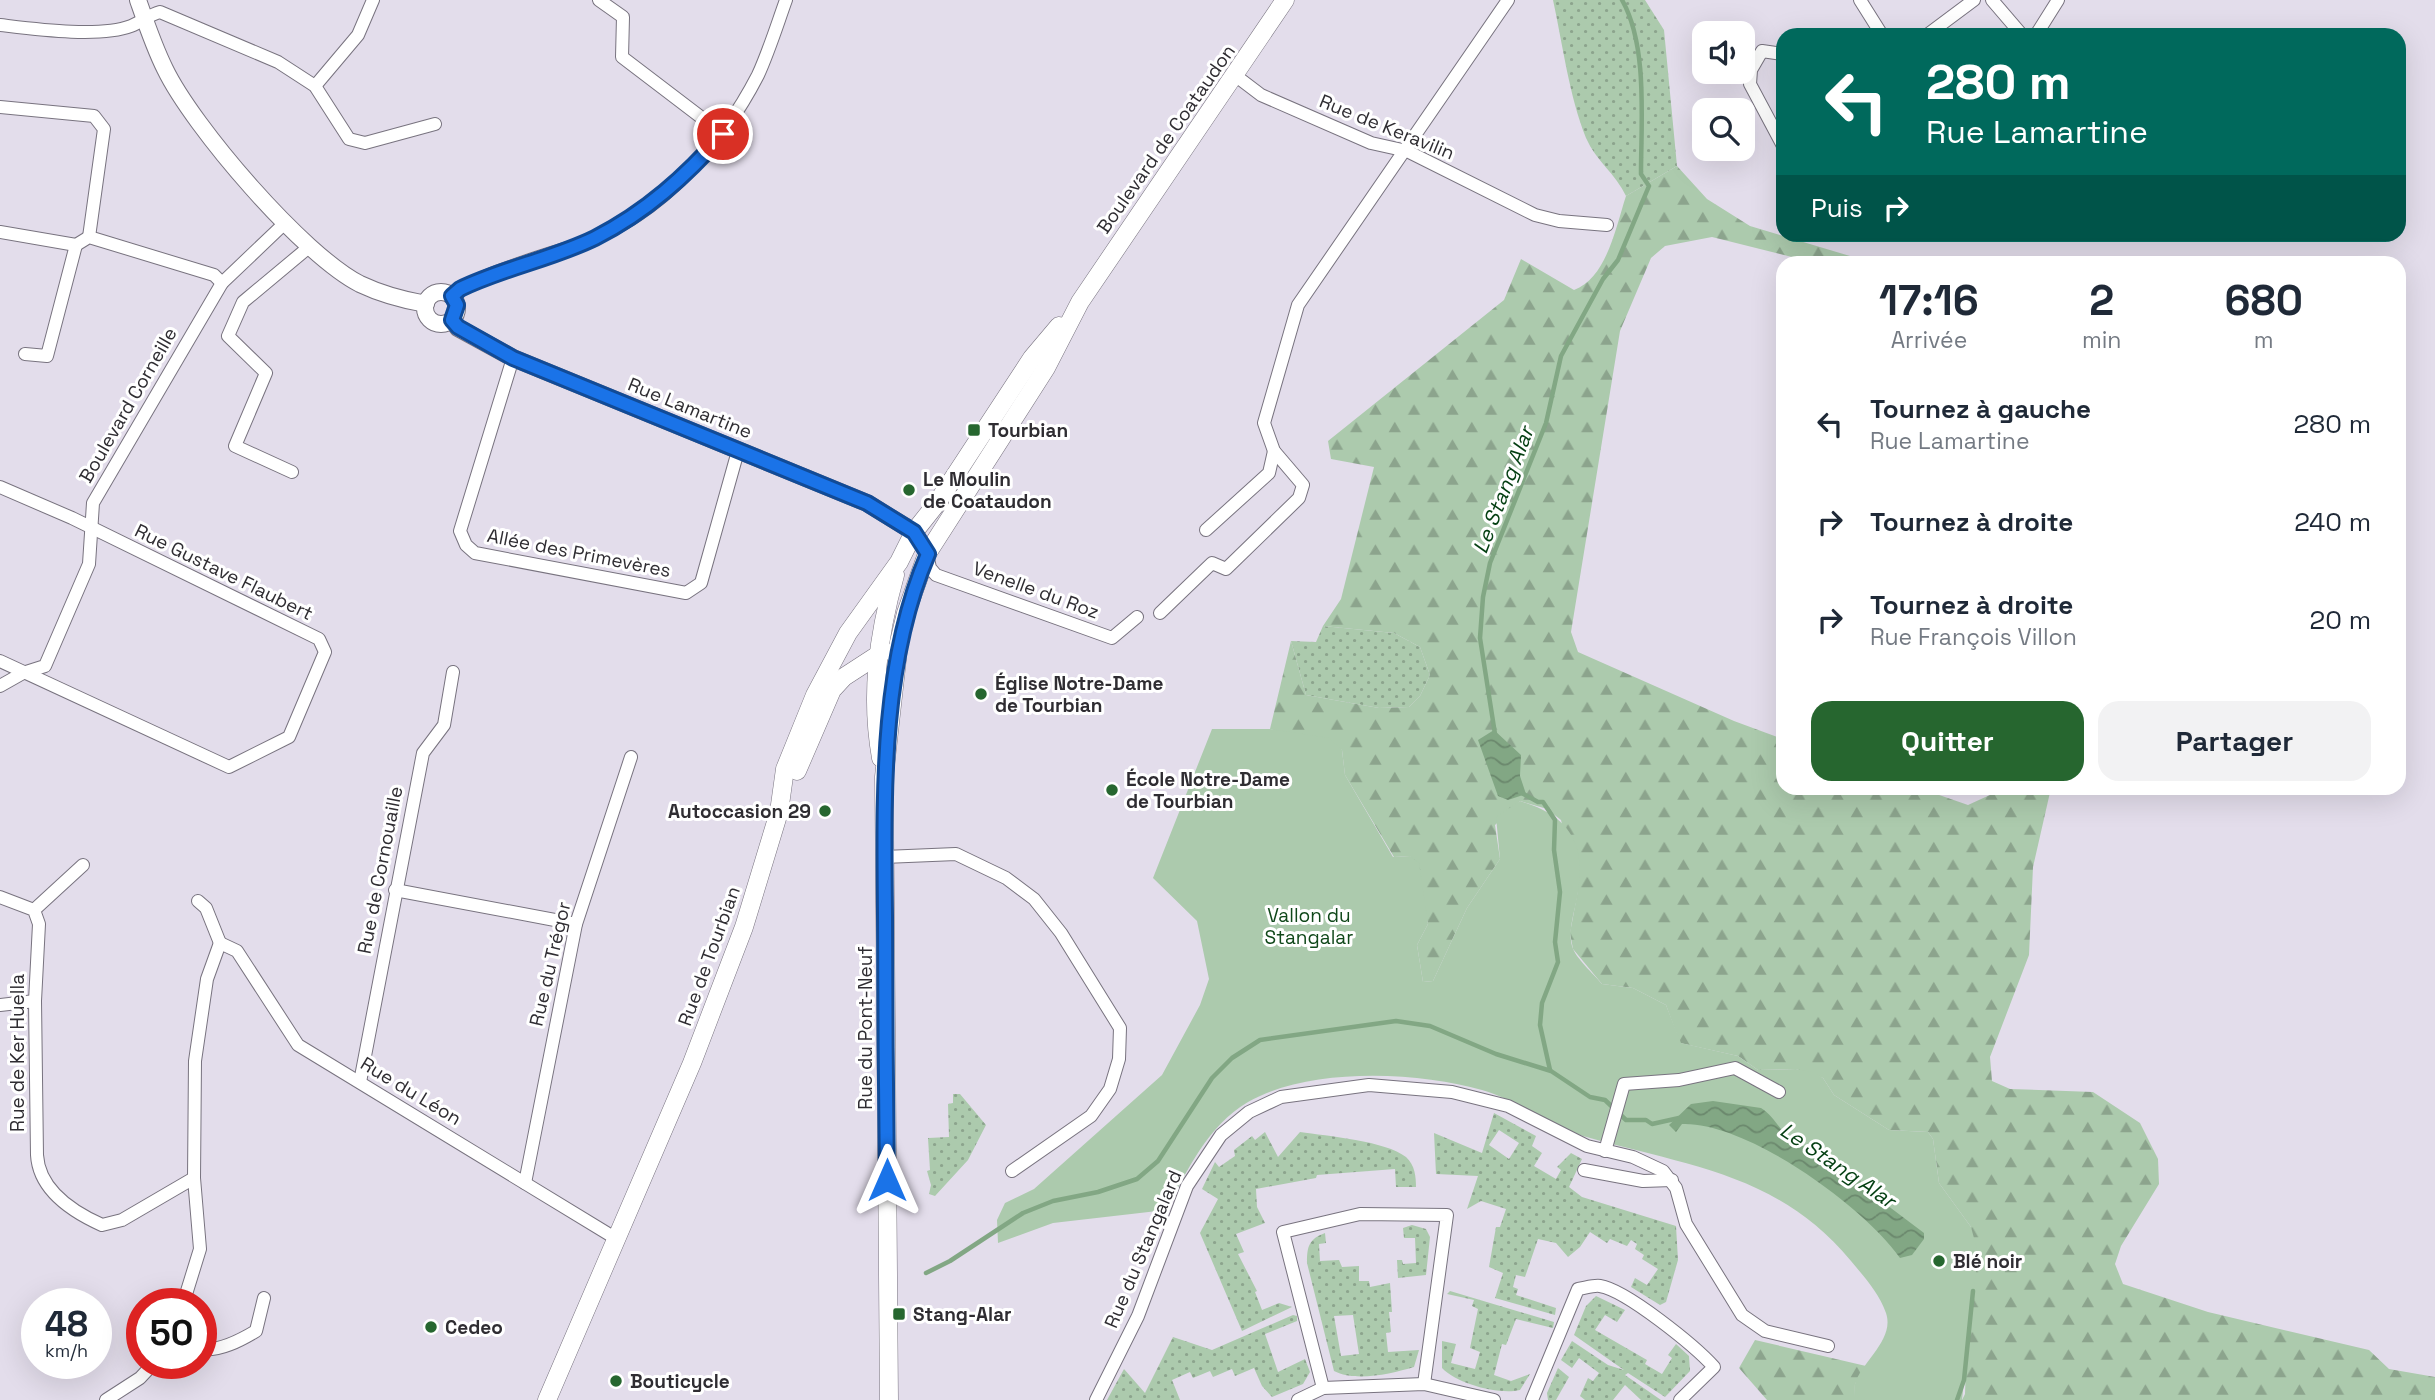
<!DOCTYPE html>
<html lang="fr">
<head>
<meta charset="utf-8">
<style>
	:root { --surface:#fff; --page:#f2f2f3; --text:#1f2937; --muted:#747a83; --accent:#26662f }
	body { margin:0; font-family:"Space Grotesk",sans-serif; background:var(--page); color:var(--text); height:100vh; display:flex; flex-direction:column; font-size:26px; white-space:nowrap }
	* { box-sizing:border-box; margin:0 }
	p { font-size:23px; color:var(--muted) }
	.icon { flex:none; width:38px; height:38px; fill:none; stroke:currentColor; stroke-width:2; stroke-linecap:round; stroke-linejoin:round }
	.map { position:relative; flex:1; overflow:hidden }
	.drawer { position:absolute; left:1776px; top:256px; width:630px; height:539px; display:flex; flex-direction:column; background:var(--surface); border-radius:21px; box-shadow:0 7px 28px #0002 }
	.drawer>* { flex:none }
	.banner { position:absolute; left:1776px; top:28px; width:630px; height:214px; border-radius:21px; box-shadow:0 7px 28px #0002; background:#00695c; color:#fff; overflow:hidden }
	.tools { position:absolute; left:1692px; top:21px; display:grid; gap:14px }
	.tools a { display:grid; place-items:center; width:63px; height:63px; border-radius:14px; background:var(--surface); box-shadow:0 7px 28px #0002; font-size:35px }
	.speed { position:absolute; left:21px; top:1288px; display:flex; gap:14px; font-size:35px; font-weight:700; text-align:center }
	.speed>* { display:grid; place-content:center; width:91px; height:91px; border-radius:50%; background:var(--surface); box-shadow:0 7px 28px #0002; line-height:1 }
	.speed small { font-size:18px; font-weight:400 }
	.speed .limit { border:10px solid #d22; background:#fff; color:#111 }
	.pin { position:absolute; display:grid; place-items:center; width:60px; height:60px; color:#fff; margin:-30px; border:4px solid #fff; border-radius:50%; box-shadow:0 2px 7px #0007 }
	.me { position:absolute; width:77px; margin:-38px; rotate:0deg; stroke-linejoin:round; filter:drop-shadow(0 0 5px #0008) }
	.turn { display:flex; align-items:center; gap:24px; height:147px; padding:0 35px; font-size:32px }
	.turn .icon { width:91px; height:91px; stroke-width:2.5 }
	.turn b { display:block; font-size:49px; line-height:60px }
	.then { display:flex; align-items:center; height:66px; padding:0 35px; background:#0003; gap:14px; font-size:26px }
	.eta { display:flex; justify-content:space-evenly; align-items:center; height:119px; text-align:center }
	.eta b { font-size:42px; font-weight:700; line-height:49px }
	.button { display:flex; gap:14px; margin-top:auto; padding:14px 35px }
	.button a { flex:1; height:80px; border-radius:21px; background:var(--accent); color:#fff; font-size:28px; font-weight:700; line-height:80px; text-align:center }
	.button a+a { background:var(--page); color:var(--text) }
	ul { padding:0; list-style:none }
	li { display:flex; align-items:center; gap:21px; height:98px; padding:0 35px }
	li div { flex:1 }
	li b { display:block; font-size:26px }
	li em { font-style:normal }
	.map>svg:first-child { display:block }
	.grass { fill:url(#grass-dots); fill-rule:evenodd }
	.forest { fill:url(#forest-firs) }
	.green { fill:#accaad }
	.water { fill:url(#water-waves) }
	.lines { fill:none; stroke-linecap:round; stroke-linejoin:round }
	.stream { stroke:#82a784; stroke-width:4.5 }
	.minor-casing { stroke:#78737f; stroke-width:14 }
	.tertiary-casing { stroke:#78737f; stroke-width:18 }
	.secondary-casing { stroke:#78737f; stroke-width:19 }
	.minor { stroke:#fff; stroke-width:12 }
	.tertiary { stroke:#fff; stroke-width:16 }
	.secondary { stroke:#fff; stroke-width:18 }
	.route-casing { stroke:#114b97; stroke-width:18 }
	.route { stroke:#1a73e8; stroke-width:12 }
	.poi-dot { fill:#26662f; stroke:#fff; stroke-width:2.5 }
	.labels { text-anchor:middle; dominant-baseline:central; stroke-width:6; stroke-linejoin:round; paint-order:stroke }
	.street-label { font-size:19px; fill:#2f2d32; stroke:#fff }
	.poi-label { font-size:19px; font-weight:bold; fill:#2f2d32; stroke:#fff; text-anchor:start }
	.park-label { font-size:19px; fill:#10481a; stroke:#fff }
	.water-label { font-size:21px; font-style:italic; fill:#043f12; stroke:#fff }
</style>
</head>
<body>
<div class="map">
<svg width="2435" height="1400" viewBox="0 0 2435 1400">
	<defs>
		<pattern id="grass-dots" width="8" height="8" patternUnits="userSpaceOnUse" patternTransform="scale(1.75)"><rect width="8" height="8" fill="#accaad"/><path d="M2 2h.1M6 6h.1" fill="none" stroke="#8ca48d" stroke-width="1.8" stroke-linecap="round"/></pattern>
		<pattern id="forest-firs" width="22" height="20" patternUnits="userSpaceOnUse" patternTransform="scale(1.75)"><rect width="22" height="20" fill="#accaad"/><path d="M5 1l3.5 6h-7zM16 11l3.5 6h-7z" fill="#8ca48d"/></pattern>
		<pattern id="water-waves" width="16" height="10" patternUnits="userSpaceOnUse" patternTransform="scale(1.75)"><rect width="16" height="10" fill="#82a784"/><path d="M0 5q4-4 8 0t8 0" fill="none" stroke="#6b886d"/></pattern>
	</defs>
	<rect width="100%" height="100%" fill="#e3ddeb"/>
	<!-- grass -->
	<g class="grass">
		<path d="M1553,0H1645L1664,30L1677,166L1626,196C1616,174 1596,161 1586,138C1569,95 1563,46 1553,0Z"/>
		<polygon points="1323,626 1394,633 1420,647 1430,675 1420,696 1409,707 1379,708 1306,695 1291,641 1316,642"/>
		<polygon points="953,1094 960,1094 986,1125 968,1160 935,1196 929,1194 931,1185 927,1171 930,1170 928,1138 949,1137 948,1104 953,1103"/>
		<path d="M1494,1113L1536,1136L1532,1146L1542,1153L1534,1166L1556,1179L1561,1170L1557,1167L1571,1153L1582,1159L1569,1187L1582,1197L1676,1226L1678,1260L1666,1302L1660,1305L1631,1287L1635,1278L1647,1285L1658,1269L1642,1259L1644,1255L1635,1249L1637,1244L1631,1240L1627,1246L1610,1239L1607,1243L1590,1232L1580,1247L1568,1257L1556,1243L1538,1239L1525,1277L1516,1275L1513,1287L1518,1289L1516,1295L1556,1308L1555,1315L1495,1298L1503,1273L1489,1267L1496,1227H1500L1506,1209L1481,1201L1467,1209L1478,1176L1436,1174L1434,1133L1482,1153ZM1499,1130L1519,1143L1509,1159L1489,1145Z"/>
		<path d="M1265,1132L1278,1157L1300,1132C1327,1136 1386,1141 1406,1157C1415,1165 1416,1177 1416,1187H1396L1395,1169L1317,1175L1316,1178L1256,1189L1257,1207L1265,1223L1236,1234L1244,1252L1238,1254L1257,1291L1255,1292L1262,1310L1279,1303L1292,1307L1242,1331L1200,1233L1218,1199L1202,1189L1215,1162L1219,1167L1235,1156L1234,1150L1252,1136L1255,1140Z"/>
		<polygon points="1412,1225 1426,1229 1430,1237 1426,1275 1398,1278 1397,1260 1402,1260 1403,1264 1416,1263 1415,1238 1404,1238 1403,1228"/>
		<path d="M1325,1233L1326,1243L1319,1244L1320,1261L1339,1260L1342,1267L1359,1266V1281H1369L1370,1287L1390,1283L1392,1312H1389L1391,1332L1386,1333L1388,1352L1419,1350L1414,1367C1391,1374 1355,1382 1334,1371L1307,1263C1307,1246 1309,1239 1325,1233ZM1353,1315L1359,1354L1341,1356L1334,1316Z"/>
		<path d="M1450,1291L1554,1322L1553,1328L1516,1319L1506,1345L1502,1344L1494,1375L1511,1381L1530,1374L1520,1390C1499,1395 1457,1384 1442,1368V1341L1456,1344L1451,1363L1475,1369L1480,1352L1470,1348L1478,1309L1472,1306L1474,1300L1447,1294Z"/>
		<polygon points="1596,1296 1625,1310 1617,1322 1605,1315 1595,1330 1647,1360 1645,1364 1662,1374 1672,1358 1668,1355 1676,1344 1689,1356 1690,1371 1665,1397 1628,1373 1625,1375 1661,1400 1641,1400 1625,1385 1613,1400 1585,1400 1580,1396 1588,1378 1593,1381 1599,1373 1579,1358 1572,1368 1561,1360 1572,1341 1608,1365 1624,1370 1574,1335 1586,1306"/>
		<polygon points="1293,1315 1297,1316 1297,1321 1265,1334 1278,1372 1305,1359 1310,1372 1303,1384 1272,1397 1262,1386 1254,1368 1235,1376 1232,1369 1213,1377 1210,1371 1193,1378 1190,1372 1172,1380 1180,1400 1107,1400 1124,1369 1145,1393 1173,1337 1212,1350"/>
		<polygon points="1558,1368 1569,1377 1556,1400 1548,1400 1547,1393"/>
	</g>
	<!-- forest -->
	<g class="forest">
		<path d="M1677,166L1707,199L1750,226L1870,262H1812L1712,237L1665,246L1651,258L1620,331L1571,632L1578,652L1734,721L1783,739V788H1919L1968,805L1992,794L1995,788H2051L2033,867L2029,955L1990,1057L1992,1081L2010,1089L2093,1092L2140,1123L2158,1159L2159,1184L2121,1246L2115,1264L2123,1284L2208,1312L2369,1350L2389,1369L2435,1377V1400H1962L1965,1394L1971,1227L1939,1183L1933,1139L1928,1132L1889,1130L1834,1095L1823,1078L1796,1069L1758,1070L1738,1056L1680,1043L1666,1005L1633,988L1602,984L1573,949L1570,933L1578,890L1561,820L1547,809L1520,801L1495,825L1500,859L1467,908L1433,981L1423,982L1417,945L1428,924L1410,856L1394,857L1345,775L1342,750L1270,729L1291,641L1306,695L1379,708L1409,707L1420,696L1430,675L1420,647L1394,633L1323,626L1341,599L1374,467L1331,459L1328,441L1504,300L1521,259L1574,290C1607,278 1616,226 1626,196Z"/>
		<polygon points="1755,1340 1866,1366 1855,1384 1854,1400 1767,1400 1739,1368"/>
	</g>
	<!-- green -->
	<path class="green" d="M1212,729H1270L1329,738L1342,750L1345,775L1393,857L1410,856L1419,863L1428,924L1417,945L1423,982L1433,981L1467,908L1500,859L1496,817L1520,801C1571,816 1587,845 1577,898C1574,913 1568,931 1572,946C1576,959 1593,973 1602,984L1633,988L1666,1005L1681,1043L1738,1056L1758,1070L1796,1069L1812,1072L1823,1078L1834,1095L1889,1130L1928,1132L1933,1139L1939,1183L1971,1227L1978,1253L1962,1400H1854C1854,1395 1854,1389 1855,1384C1862,1361 1895,1340 1886,1313C1879,1293 1865,1278 1851,1261C1777,1172 1686,1166 1583,1136C1548,1125 1517,1100 1482,1090C1417,1071 1308,1067 1248,1102C1207,1126 1188,1170 1166,1210L1053,1223L998,1243L997,1220L1005,1203L1034,1189L1162,1075L1200,1005L1209,979L1197,921L1153,878Z"/>
	<!-- water -->
	<g class="water">
		<polygon points="1494,730 1521,755 1520,776 1526,794 1508,800 1498,796 1478,740"/>
		<path d="M1713,1101L1761,1108C1771,1114 1776,1124 1784,1132C1797,1144 1816,1153 1830,1163C1845,1174 1855,1163 1863,1187L1924,1233V1239L1912,1255L1900,1258C1865,1207 1746,1121 1682,1124L1676,1132L1669,1125L1691,1104Z"/>
	</g>
	<g class="lines">
		<!-- stream -->
		<g class="stream">
			<path d="M1495,734L1480,638L1483,597L1490,563L1546,423L1561,356L1603,279L1618,260L1649,186L1641,174C1641,121 1648,46 1622,0"/>
			<polyline points="1520,792 1538,802 1543,802 1555,820 1554,850 1560,892 1555,942 1558,962 1542,1003 1540,1025 1550,1070"/>
			<polyline points="926,1273 950,1261 1023,1213 1053,1201 1098,1192 1137,1179 1158,1161 1212,1078 1232,1058 1260,1040 1396,1021 1430,1026 1496,1054 1551,1071 1590,1097 1605,1100 1626,1120 1646,1120 1652,1124 1679,1118"/>
			<polyline points="1957,1400 1964,1380 1973,1291"/>
		</g>
		<defs>
			<g id="minor">
				<polyline points="599,0 623,17 622,57 723,134"/>
				<polyline points="1860,0 1882,35"/>
				<polyline points="1992,0 2022,35"/>
				<path d="M0,25C34,29 99,38 131,26C141,22 149,15 160,12L278,62L315,86L349,139L365,143L435,124"/>
				<polyline points="1927,35 1974,0"/>
				<polyline points="2036,35 2058,0"/>
				<polyline points="1783,54 1762,51 1751,70 1750,84 1783,146"/>
				<polyline points="1236,76 1261,95 1371,143 1407,151 1535,215 1559,221 1607,225"/>
				<polyline points="315,86 358,35 373,0"/>
				<polyline points="0,107 94,116 104,129 89,237"/>
				<polyline points="0,232 76,245 89,237 214,275 222,283"/>
				<path d="M452,296C480,272 549,255 585,242C661,214 722,145 758,75C769,51 777,25 786,0"/>
				<polyline points="25,354 47,356 76,245"/>
				<polyline points="513,358 460,531 466,545 475,553 686,593 701,583 738,451"/>
				<polyline points="292,472 235,446 266,373 228,336 243,302 309,247"/>
				<polyline points="0,487 72,518 319,639 325,652 289,737 229,767 0,661"/>
				<polyline points="1206,530 1269,473 1274,451"/>
				<polyline points="927,554 930,568 936,575 1112,638 1137,617"/>
				<polyline points="1160,613 1212,563 1226,569 1299,498 1303,485 1274,451 1264,423 1298,305 1508,0"/>
				<polyline points="0,686 23,673 45,666 89,564 93,503 222,283 286,222"/>
				<polyline points="884,857 956,854 1006,878 1034,899 1061,933 1120,1028 1119,1059 1110,1089 1091,1116 1012,1171"/>
				<polyline points="395,890 576,924"/>
				<path d="M0,897L34,910L39,924L35,1001L37,1155C39,1190 73,1212 102,1225L122,1220L194,1178"/>
				<polyline points="198,901 206,908 220,943"/>
				<polyline points="34,910 83,865"/>
				<polyline points="220,943 237,951 298,1045 615,1238"/>
				<polyline points="0,1005 35,1001"/>
				<polyline points="360,1082 423,753 444,725 453,672"/>
				<polyline points="1605,1151 1624,1084 1679,1080 1735,1068 1779,1092"/>
				<polyline points="1584,1170 1643,1181 1672,1180"/>
				<polyline points="525,1183 576,924 631,757"/>
				<polyline points="183,1304 200,1249 194,1178 195,1061 207,979 220,943"/>
				<path d="M201,1349C219,1352 241,1340 256,1331L264,1298"/>
				<polyline points="1323,1388 1283,1232 1360,1214 1447,1215 1424,1384"/>
				<polyline points="106,1400 140,1378 154,1363"/>
				<polyline points="1096,1400 1138,1316 1187,1186 1221,1135 1249,1112 1281,1097 1369,1085 1452,1092 1508,1106 1587,1146 1633,1157 1663,1171 1676,1188 1686,1224 1742,1315 1765,1331 1828,1346"/>
				<polyline points="1298,1400 1323,1388 1424,1384 1494,1400"/>
				<path d="M1532,1400L1578,1289C1585,1288 1594,1285 1600,1286C1626,1290 1695,1346 1714,1367L1680,1400"/>
			</g>
			<g id="tertiary">
				<path d="M138,0C146,23 154,47 165,69C193,127 303,255 360,284C381,294 403,300 426,304"/>
				<circle cx="441" cy="308" r="16"/>
				<polyline points="452,320 458,328 513,358 867,503 914,532"/>
			</g>
			<g id="secondary">
				<path d="M881,758C870,695 878,636 895,575"/>
				<polyline points="797,771 832,690 844,677 884,651"/>
				<polyline points="547,1400 692,1063 744,927 779,812 785,769 815,695 848,633 899,562 914,532 937,503 1032,358 1059,326"/>
				<polyline points="889,1400 884,777 899,642 906,613 927,554 1046,368 1080,302 1285,0"/>
			</g>
		</defs>
		<!-- minor casing -->
		<use href="#minor" class="minor-casing"/>
		<!-- tertiary casing -->
		<use href="#tertiary" class="tertiary-casing"/>
		<!-- secondary casing -->
		<use href="#secondary" class="secondary-casing"/>
		<!-- minor -->
		<use href="#minor" class="minor"/>
		<!-- tertiary -->
		<use href="#tertiary" class="tertiary"/>
		<!-- secondary -->
		<use href="#secondary" class="secondary"/>
	</g>
	<g class="lines">
		<defs>
			<path id="route" d="M723,134C686,176 646,212 595,238C552,259 503,268 460,289L452,296L457,305L452,320L458,327L513,358L867,503L914,532L928,554C880,666 884,796 885,915C885,1003 886,1092 887,1180"/>
		</defs>
		<!-- route casing -->
		<use href="#route" class="route-casing"/>
		<!-- route -->
		<use href="#route" class="route"/>
	</g>
	<!-- markers -->
	<g class="poi-dot">
		<rect x="967" y="423" width="14" height="14" rx="3.5"/>
		<circle cx="909" cy="490" r="7"/>
		<circle cx="981" cy="694" r="7"/>
		<circle cx="1112" cy="790" r="7"/>
		<circle cx="825" cy="811" r="7"/>
		<circle cx="1939" cy="1261" r="7"/>
		<rect x="892" y="1307" width="14" height="14" rx="3.5"/>
		<circle cx="431" cy="1327" r="7"/>
		<circle cx="616" cy="1381" r="7"/>
	</g>
	<g class="labels">
		<!-- street labels -->
		<g class="street-label">
			<text transform="translate(1387 127) rotate(22)">Rue de Keravilin</text>
			<text transform="translate(1166 139) rotate(-55)">Boulevard de Coataudon</text>
			<text transform="translate(128 405) rotate(-60)">Boulevard Corneille</text>
			<text transform="translate(690 408) rotate(22)">Rue Lamartine</text>
			<text transform="translate(579 553) rotate(11)">Allée des Primevères</text>
			<text transform="translate(224 572) rotate(26)">Rue Gustave Flaubert</text>
			<text transform="translate(1036 590) rotate(20)">Venelle du Roz</text>
			<text transform="translate(380 870) rotate(-79)">Rue de Cornouaille</text>
			<text transform="translate(709 956) rotate(-70)">Rue de Tourbian</text>
			<text transform="translate(550 964) rotate(-77)">Rue du Trégor</text>
			<text transform="translate(865 1028) rotate(-90)">Rue du Pont-Neuf</text>
			<text transform="translate(17 1053) rotate(-90)">Rue de Ker Huella</text>
			<text transform="translate(411 1091) rotate(31)">Rue du Léon</text>
			<text transform="translate(1143 1249) rotate(-67)">Rue du Stangalard</text>
		</g>
		<!-- poi labels -->
		<g class="poi-label">
			<text x="988" y="430">Tourbian</text>
			<text x="923" y="479">Le Moulin<tspan x="923" dy="22">de Coataudon</tspan></text>
			<text x="995" y="683">Église Notre-Dame<tspan x="995" dy="22">de Tourbian</tspan></text>
			<text x="1126" y="779">École Notre-Dame<tspan x="1126" dy="22">de Tourbian</tspan></text>
			<text x="811" y="811" text-anchor="end">Autoccasion 29</text>
			<text x="1953" y="1261">Blé noir</text>
			<text x="913" y="1314">Stang-Alar</text>
			<text x="445" y="1327">Cedeo</text>
			<text x="630" y="1381">Bouticycle</text>
		</g>
		<!-- park labels -->
		<g class="park-label">
			<text x="1309" y="915">Vallon du<tspan x="1309" dy="22">Stangalar</tspan></text>
		</g>
		<!-- water labels -->
		<g class="water-label">
			<text transform="translate(1503 490) rotate(-69)">Le Stang Alar</text>
			<text transform="translate(1838 1165) rotate(34)">Le Stang Alar</text>
		</g>
	</g>
</svg>
<div class="tools">
<a><svg class="icon" aria-label="sound" viewBox="0 0 24 24"><path d="M4 9h4l5-4v14l-5-4H4zM17 9q2 3 0 6"/></svg></a>
<a><svg class="icon" aria-label="search" viewBox="0 0 24 24"><circle cx="10" cy="10" r="6"/><path d="M15 15l6 6"/></svg></a>
</div>
<div class="speed"><div>48<small>km/h</small></div><div class="limit">50</div></div>
<div class="pin" style="left:723px;top:134px;background:#d93025"><svg class="icon" aria-label="arrive" viewBox="0 0 24 24"><path d="M6 21V4h12l-3 4 3 4H6"/></svg></div>
<svg class="me" style="left:887px;top:1180px" viewBox="-20 -20 40 40"><path d="M0-17L14 15 0 8-14 15z" fill="#1a73e8" stroke="#fff" stroke-width="4"/></svg>
<div class="banner">
<div class="turn"><svg class="icon" aria-label="left" viewBox="0 0 24 24"><path d="M17 20v-9H6M10 6l-5 5 5 5"/></svg><div><b>280 m</b>Rue Lamartine</div></div>
<div class="then">Puis<svg class="icon" aria-label="right" viewBox="0 0 24 24"><path d="M7 20v-9h11M14 6l5 5-5 5"/></svg></div>
</div>
<section class="drawer">
<div class="eta">
<div><b>17:16</b><p>Arrivée</p></div>
<div><b>2</b><p>min</p></div>
<div><b>680</b><p>m</p></div>
</div>
<ul>
<li><svg class="icon" aria-label="left" viewBox="0 0 24 24"><path d="M17 20v-9H6M10 6l-5 5 5 5"/></svg><div><b>Tournez à gauche</b><p>Rue Lamartine</p></div><em>280 m</em></li>
<li><svg class="icon" aria-label="right" viewBox="0 0 24 24"><path d="M7 20v-9h11M14 6l5 5-5 5"/></svg><div><b>Tournez à droite</b></div><em>240 m</em></li>
<li><svg class="icon" aria-label="right" viewBox="0 0 24 24"><path d="M7 20v-9h11M14 6l5 5-5 5"/></svg><div><b>Tournez à droite</b><p>Rue François Villon</p></div><em>20 m</em></li>
</ul>
<div class="button"><a>Quitter</a><a>Partager</a></div>
</section>
</div>
</body>
</html>
